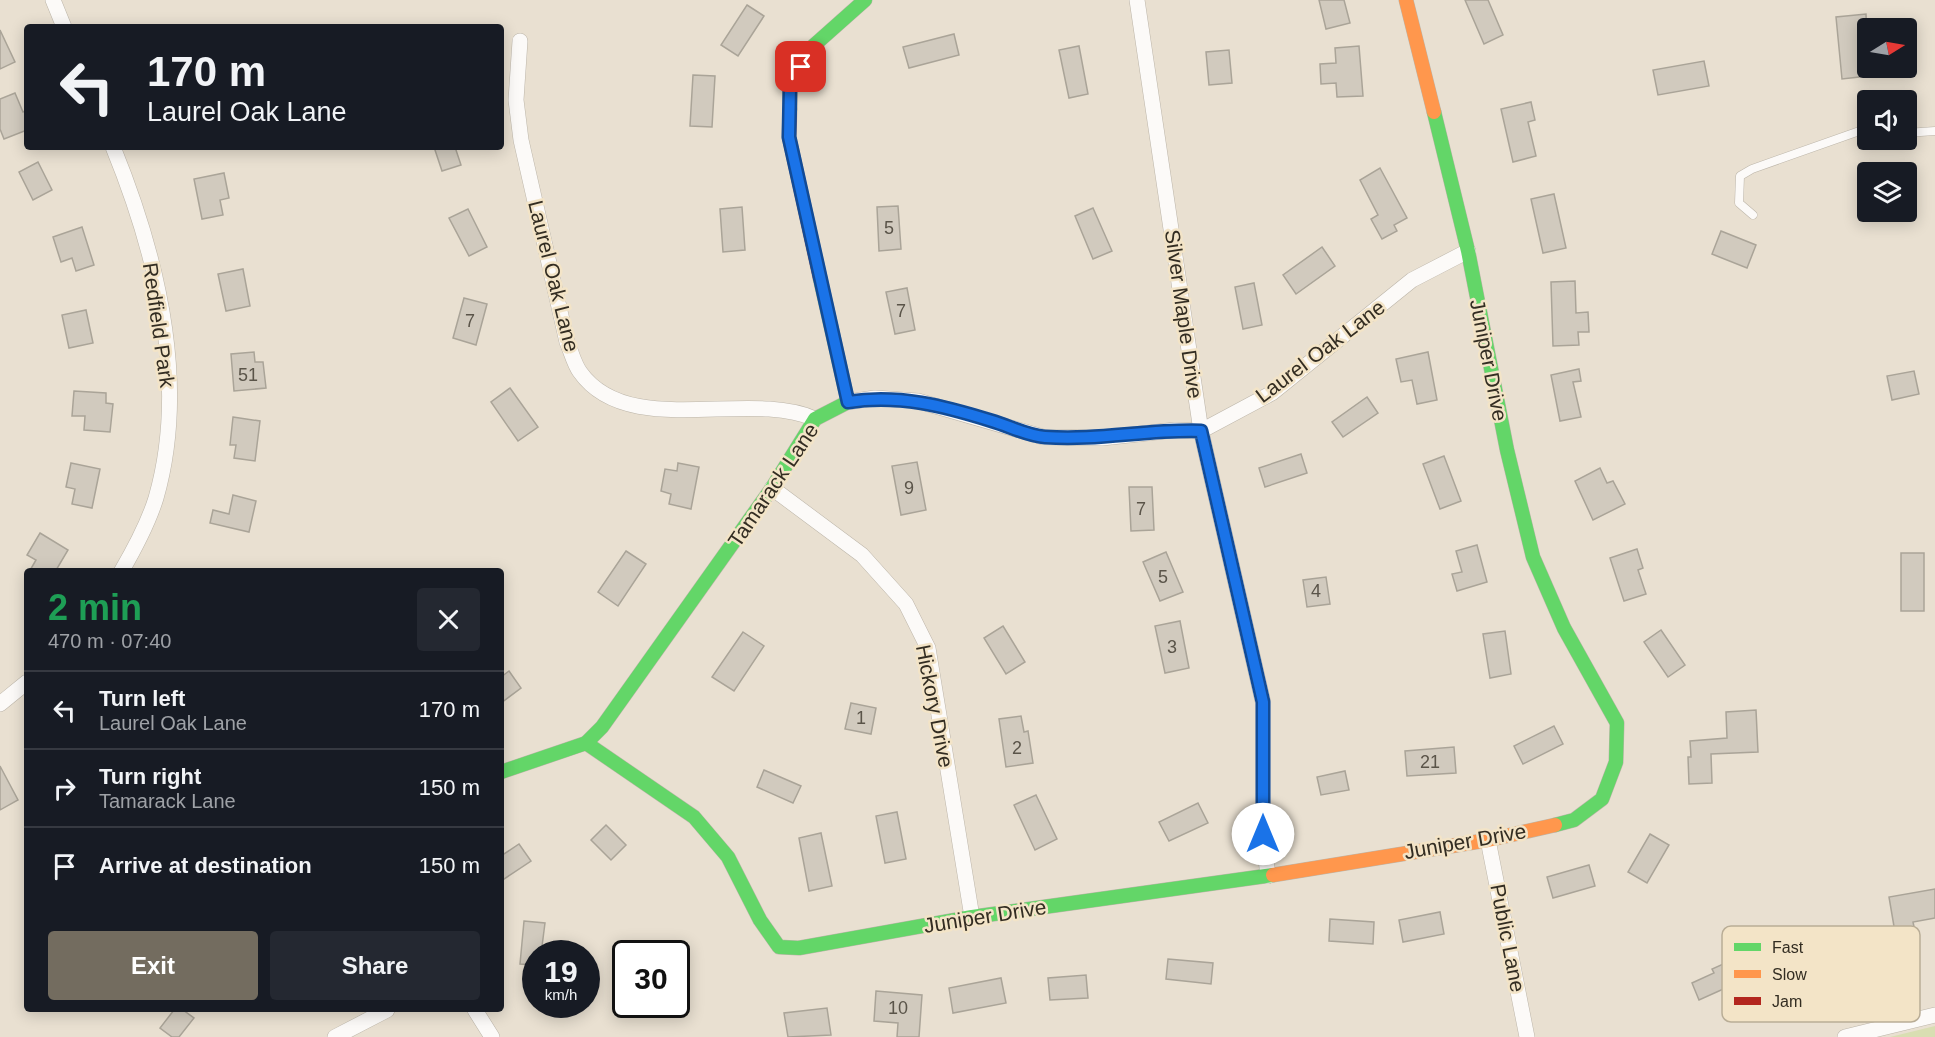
<!DOCTYPE html>
<html lang="en">
<head>
<meta charset="utf-8">
<style>
	:root { --surface:#171b24; --page:#242831; --text:#f1f3f6; --muted:#9ea1a6; --line:#363941; --accent:#736c5f }
	body { margin:0; font-family:Helvetica,sans-serif; background:var(--page); color:var(--text); height:100vh; display:flex; flex-direction:column; font-size:22px; white-space:nowrap }
	* { box-sizing:border-box; margin:0 }
	p { font-size:20px; color:var(--muted) }
	.icon { flex:none; width:33px; height:33px; fill:none; stroke:currentColor; stroke-width:2; stroke-linecap:round; stroke-linejoin:round }
	.map { position:relative; flex:1; overflow:hidden }
	.panel { position:absolute; left:24px; top:568px; width:480px; height:444px; display:flex; flex-direction:column; background:var(--surface); border-radius:6px; box-shadow:0 3px 15px #0003 }
	.panel>* { flex:none }
	.guide { position:absolute; left:24px; top:24px; width:480px; height:126px; border-radius:6px; box-shadow:0 3px 15px #0003; background:#171b24; color:var(--text); overflow:hidden }
	.needle { width:39px; rotate:79deg }
	.controls { position:absolute; left:1857px; top:18px; display:grid; gap:12px }
	.controls a { display:grid; place-items:center; width:60px; height:60px; border-radius:6px; background:var(--surface); box-shadow:0 3px 15px #0003; font-size:30px }
	.speed { position:absolute; left:522px; top:940px; display:flex; gap:12px; font-size:30px; font-weight:700; text-align:center }
	.speed>* { display:grid; place-content:center; width:78px; height:78px; border-radius:50%; background:var(--surface); box-shadow:0 3px 15px #0003; line-height:1 }
	.speed small { font-size:15px; font-weight:400 }
	.speed .limit { border:3px solid #111; border-radius:9px; background:#fff; color:#111 }
	.pin { position:absolute; display:grid; place-items:center; width:51px; height:51px; color:#fff; margin:-26px; border-radius:12px; box-shadow:0 3px 9px #0006 }
	.me { position:absolute; width:66px; margin:-33px; rotate:0deg; stroke-linejoin:round; filter:drop-shadow(0 0 4px #0008) }
	.turn { display:flex; align-items:center; gap:21px; height:126px; padding:0 24px; font-size:27px }
	.turn .icon { width:78px; height:78px; stroke-width:2.5 }
	.turn b { display:block; font-size:42px; line-height:51px }
	.round { display:grid; place-items:center; flex:none; width:63px; height:63px; border-radius:6px; background:var(--page) }
	.head { display:flex; align-items:center; justify-content:space-between; height:102px; padding:0 24px }
	h1 { font-size:36px; font-weight:800; line-height:45px; color:#1e9e55 }
	.button { display:flex; gap:12px; margin-top:auto; padding:12px 24px }
	.button a { flex:1; height:69px; border-radius:6px; background:var(--accent); color:#fff; font-size:24px; font-weight:800; line-height:69px; text-align:center }
	.button a+a { background:var(--page); color:var(--text) }
	ul { padding:0; list-style:none }
	li { display:flex; align-items:center; gap:18px; height:78px; padding:0 24px; border-top:2px solid var(--line) }
	li div { flex:1 }
	li b { display:block; font-size:22px }
	li em { font-style:normal }
	.map>svg:first-child { display:block }
	.green { fill:#d9deb2 }
	.building { fill:#d1cabe; stroke:#aaa498; stroke-width:1.5 }
	.lines { fill:none; stroke-linecap:round; stroke-linejoin:round }
	.lane-casing { stroke:#bcb5a9; stroke-width:9 }
	.street-casing { stroke:#bcb5a9; stroke-width:16 }
	.fast-casing { stroke:#bcb5a9; stroke-width:15 }
	.slow-casing { stroke:#bcb5a9; stroke-width:15 }
	.jam-casing { stroke:#bcb5a9; stroke-width:15 }
	.lane { stroke:#fcfaf8; stroke-width:8 }
	.street { stroke:#fcfaf8; stroke-width:15 }
	.fast { stroke:#63d668; stroke-width:14 }
	.slow { stroke:#ff974d; stroke-width:14 }
	.jam { stroke:#b3261e; stroke-width:14 }
	.route-casing { stroke:#114b97; stroke-width:15 }
	.route { stroke:#1a73e8; stroke-width:10 }
	.labels { text-anchor:middle; dominant-baseline:central; stroke-width:5; stroke-linejoin:round; paint-order:stroke }
	.number-label { font-size:18px; fill:#5a5449 }
	.street-label { font-size:21px; fill:#332d22; stroke:#f3e4c7 }
	.key { fill:#f3e4c7; stroke:#b9ad96; stroke-width:1.5 }
	.key-label { font-size:16px; fill:#332d22 }
</style>
</head>
<body>
<div class="map">
<svg width="1935" height="1037" viewBox="0 0 1935 1037">
	<rect width="100%" height="100%" fill="#e9e0d1"/>
	<!-- green -->
	<polygon class="green" points="1935,1026 1935,1037 1890,1037"/>
	<!-- building -->
	<g class="building">
		<polygon points="1319,0 1344,0 1350,23 1326,29"/>
		<polygon points="1465,0 1488,0 1503,35 1484,44"/>
		<polygon points="747,5 764,16 738,56 721,45"/>
		<polygon points="1866,14 1868,76 1842,79 1836,17"/>
		<polygon points="0,30 15,62 0,69"/>
		<polygon points="954,34 959,55 909,68 903,47"/>
		<polygon points="1079,46 1088,94 1069,98 1059,50"/>
		<polygon points="1359,46 1363,96 1337,97 1336,83 1321,84 1320,64 1336,63 1335,48"/>
		<polygon points="1229,50 1232,83 1209,85 1206,52"/>
		<polygon points="1704,61 1709,86 1658,95 1653,70"/>
		<polygon points="693,75 715,76 712,127 690,126"/>
		<polygon points="15,93 23,112 27,110 27,130 4,139 0,129 0,99"/>
		<polygon points="1531,102 1535,120 1528,122 1536,156 1513,162 1501,109"/>
		<polygon points="434,147 455,147 461,165 442,171"/>
		<polygon points="38,162 52,190 33,200 19,172"/>
		<polygon points="1380,168 1407,218 1394,225 1397,231 1382,239 1371,219 1378,215 1360,180"/>
		<polygon points="224,173 229,198 220,200 223,215 202,219 194,179"/>
		<polygon points="1554,194 1566,248 1543,253 1531,199"/>
		<polygon points="898,206 901,249 879,251 877,207"/>
		<polygon points="742,207 745,250 723,252 720,209"/>
		<polygon points="1093,208 1112,251 1093,259 1075,216"/>
		<polygon points="468,209 487,247 469,256 449,218"/>
		<polygon points="82,227 94,265 76,271 72,258 61,262 53,237"/>
		<polygon points="1721,231 1756,245 1747,268 1712,254"/>
		<polygon points="1322,247 1335,266 1296,294 1283,275"/>
		<polygon points="243,269 250,306 226,311 218,274"/>
		<polygon points="1575,281 1576,313 1588,312 1589,332 1578,332 1579,345 1553,346 1551,282"/>
		<polygon points="1254,283 1262,325 1243,329 1235,287"/>
		<polygon points="907,288 915,330 895,334 886,292"/>
		<polygon points="464,298 487,304 476,345 453,338"/>
		<polygon points="86,310 93,343 69,348 62,315"/>
		<polygon points="254,352 255,362 263,362 266,388 234,391 231,354"/>
		<polygon points="1428,352 1437,400 1417,404 1412,380 1401,382 1396,359"/>
		<polygon points="1579,369 1581,381 1573,382 1581,417 1560,421 1551,375"/>
		<polygon points="1914,371 1919,394 1892,400 1887,376"/>
		<polygon points="510,388 538,427 518,441 491,402"/>
		<polygon points="74,391 106,393 106,403 113,404 110,432 84,430 85,416 72,416"/>
		<polygon points="1367,397 1378,413 1343,437 1332,422"/>
		<polygon points="233,417 260,421 255,461 234,458 236,445 230,445"/>
		<polygon points="1301,454 1307,473 1265,487 1259,468"/>
		<polygon points="1444,456 1461,501 1440,509 1423,464"/>
		<polygon points="917,462 926,510 901,515 892,466"/>
		<polygon points="71,463 100,469 92,508 72,504 75,489 66,487"/>
		<polygon points="678,463 699,467 691,509 669,504 671,494 661,491 665,469 677,471"/>
		<polygon points="1600,468 1607,483 1613,481 1625,504 1593,520 1575,481"/>
		<polygon points="1129,487 1152,487 1154,530 1131,531"/>
		<polygon points="233,495 256,501 249,532 210,523 213,510 229,514"/>
		<polygon points="40,533 68,550 55,572 29,572 36,560 27,555"/>
		<polygon points="1477,545 1487,582 1457,591 1452,574 1462,572 1456,551"/>
		<polygon points="1637,549 1643,568 1638,570 1646,594 1624,601 1610,558"/>
		<polygon points="626,551 646,564 618,606 598,592"/>
		<polygon points="1166,552 1183,592 1160,601 1143,562"/>
		<rect x="1901" y="553" width="23" height="58"/>
		<polygon points="1326,577 1330,604 1307,607 1303,580"/>
		<polygon points="1180,621 1189,668 1165,673 1155,626"/>
		<polygon points="1003,626 1025,662 1006,674 984,638"/>
		<polygon points="1661,630 1685,665 1668,677 1644,642"/>
		<polygon points="1505,631 1511,674 1490,678 1483,634"/>
		<polygon points="743,632 764,646 734,691 712,677"/>
		<polygon points="509,671 521,688 501,703 501,677"/>
		<polygon points="851,703 876,708 871,734 845,729"/>
		<polygon points="1756,710 1758,752 1711,754 1712,783 1689,784 1688,757 1691,757 1690,741 1727,738 1726,712"/>
		<polygon points="1021,716 1024,732 1028,731 1033,763 1006,767 999,719"/>
		<polygon points="1554,726 1563,744 1523,764 1514,746"/>
		<polygon points="1454,747 1456,773 1407,776 1405,751"/>
		<polygon points="0,766 18,800 0,810"/>
		<polygon points="764,770 801,786 793,803 757,787"/>
		<polygon points="1345,771 1349,790 1321,795 1317,777"/>
		<polygon points="1036,795 1057,839 1035,850 1014,805"/>
		<polygon points="1198,803 1208,823 1169,841 1159,822"/>
		<polygon points="897,812 906,859 885,863 876,816"/>
		<polygon points="606,825 626,845 611,860 591,840"/>
		<polygon points="821,833 832,886 809,891 799,838"/>
		<polygon points="1650,834 1669,845 1647,883 1628,872"/>
		<polygon points="519,844 531,861 501,881 501,856"/>
		<polygon points="1589,865 1595,886 1553,898 1547,877"/>
		<polygon points="1935,889 1935,918 1913,922 1918,946 1898,950 1889,897"/>
		<polygon points="1440,912 1444,934 1403,942 1399,920"/>
		<polygon points="1330,919 1374,922 1373,944 1329,941"/>
		<polygon points="524,921 545,923 541,954 536,954 536,965 520,964"/>
		<polygon points="1741,956 1750,977 1699,1000 1692,983 1714,973 1712,969"/>
		<polygon points="1168,959 1213,963 1211,984 1166,979"/>
		<polygon points="1086,975 1088,998 1050,1000 1048,978"/>
		<polygon points="1001,978 1006,1003 953,1013 949,988"/>
		<polygon points="876,991 922,995 919,1037 897,1037 898,1023 874,1021"/>
		<polygon points="827,1008 831,1035 788,1037 784,1013"/>
		<polygon points="174,1010 183,1010 194,1018 179,1037 172,1037 160,1028"/>
	</g>
	<g class="lines">
		<defs>
			<g id="lane">
				<polyline points="1906,133 1935,131"/>
				<polyline points="1753,215 1739,203 1740,176 1752,169 1868,128"/>
			</g>
			<g id="street">
				<polyline points="53,0 64,27"/>
				<polyline points="1137,0 1201,431 1263,702 1263,834 1268,876"/>
				<path d="M520,41L516,100L521,140L567,342C571,351 574,364 580,372C628,440 749,389 815,419"/>
				<path d="M113,147C157,255 189,383 156,498C148,524 135,548 121,572"/>
				<polyline points="848,402 875,398 918,401 1043,437 1102,438 1175,430 1201,431 1272,393 1412,280 1468,251"/>
				<polyline points="772,488 862,555 906,604 928,648 972,917"/>
				<polyline points="0,704 27,682"/>
				<polyline points="1488,840 1527,1037"/>
				<polyline points="475,1010 492,1037"/>
				<polyline points="335,1037 387,1010"/>
				<polyline points="1845,1037 1935,1015"/>
			</g>
			<g id="fast">
				<polyline points="790,109 790,86 811,48 865,0"/>
				<polyline points="1434,112 1468,251 1507,450 1533,557 1564,628 1617,723 1616,762 1602,799 1574,820 1555,825"/>
				<polyline points="586,743 694,817 728,857 760,920 779,947 799,948 972,917 1273,875"/>
				<polyline points="501,772 586,743 602,727 772,488 815,419 848,402 820,278"/>
			</g>
			<g id="slow">
				<polyline points="1406,0 1434,112"/>
				<polyline points="1273,875 1488,840 1555,825"/>
			</g>
			<polyline id="jam" points="790,109 789,137 820,278"/>
		</defs>
		<!-- lane casing -->
		<use href="#lane" class="lane-casing"/>
		<!-- street casing -->
		<use href="#street" class="street-casing"/>
		<!-- fast casing -->
		<use href="#fast" class="fast-casing"/>
		<!-- slow casing -->
		<use href="#slow" class="slow-casing"/>
		<!-- jam casing -->
		<use href="#jam" class="jam-casing"/>
		<!-- lane -->
		<use href="#lane" class="lane"/>
		<!-- street -->
		<use href="#street" class="street"/>
		<!-- fast -->
		<use href="#fast" class="fast"/>
		<!-- slow -->
		<use href="#slow" class="slow"/>
		<!-- jam -->
		<use href="#jam" class="jam"/>
	</g>
	<g class="lines">
		<defs>
			<path id="route" d="M801,67L790,86L789,137L848,402C899,394 944,406 992,421C1009,426 1028,436 1045,437C1097,441 1149,429 1201,431L1263,702V834"/>
		</defs>
		<!-- route casing -->
		<use href="#route" class="route-casing"/>
		<!-- route -->
		<use href="#route" class="route"/>
	</g>
	<g class="labels">
		<!-- number labels -->
		<g class="number-label">
			<text x="889" y="228">5</text>
			<text x="901" y="311">7</text>
			<text x="470" y="321">7</text>
			<text x="248" y="375">51</text>
			<text x="909" y="488">9</text>
			<text x="1141" y="509">7</text>
			<text x="1163" y="577">5</text>
			<text x="1316" y="591">4</text>
			<text x="1172" y="647">3</text>
			<text x="861" y="718">1</text>
			<text x="1017" y="748">2</text>
			<text x="1430" y="762">21</text>
			<text x="898" y="1008">10</text>
		</g>
		<!-- street labels -->
		<g class="street-label">
			<text transform="translate(554 276) rotate(76)">Laurel Oak Lane</text>
			<text transform="translate(1184 314) rotate(82)">Silver Maple Drive</text>
			<text transform="translate(159 325) rotate(82)">Redfield Park</text>
			<text transform="translate(1320 351) rotate(-37)">Laurel Oak Lane</text>
			<text transform="translate(1489 360) rotate(79)">Juniper Drive</text>
			<text transform="translate(773 485) rotate(-56)">Tamarack Lane</text>
			<text transform="translate(935 706) rotate(79)">Hickory Drive</text>
			<text transform="translate(1465 841) rotate(-10)">Juniper Drive</text>
			<text transform="translate(985 916) rotate(-9)">Juniper Drive</text>
			<text transform="translate(1508 938) rotate(79)">Public Lane</text>
		</g>
	</g>
	<!-- legend -->
	<rect x="1722" y="926" width="198" height="96" rx="9" class="key"/>
	<rect x="1734" y="943" width="27" height="8" fill="#63d668"/>
	<rect x="1734" y="970" width="27" height="8" fill="#ff974d"/>
	<rect x="1734" y="997" width="27" height="8" fill="#b3261e"/>
	<g class="key-label">
		<text x="1772" y="953">Fast</text>
		<text x="1772" y="980">Slow</text>
		<text x="1772" y="1007">Jam</text>
	</g>
</svg>
<div class="controls">
<a><svg class="needle" viewBox="-14 -14 28 28"><path d="M0-13l5 13h-10z" fill="#e53935"/><path d="M0 13l5-13h-10z" fill="#9ea1a6"/></svg></a>
<a><svg class="icon" aria-label="sound" viewBox="0 0 24 24"><path d="M4 9h4l5-4v14l-5-4H4zM17 9q2 3 0 6"/></svg></a>
<a><svg class="icon" aria-label="layers" viewBox="0 0 24 24"><path d="M12 4l9 5-9 5-9-5zM3 14l9 5 9-5"/></svg></a>
</div>
<div class="speed"><div>19<small>km/h</small></div><div class="limit">30</div></div>
<div class="pin" style="left:801px;top:67px;background:#d93025"><svg class="icon" aria-label="arrive" viewBox="0 0 24 24"><path d="M6 21V4h12l-3 4 3 4H6"/></svg></div>
<svg class="me" style="left:1263px;top:834px" viewBox="-20 -20 40 40"><circle r="19" fill="#fff"/><path d="M0-13L10 11 0 6-10 11z" fill="#1a73e8"/></svg>
<div class="guide">
<div class="turn"><svg class="icon" aria-label="left" viewBox="0 0 24 24"><path d="M17 20v-9H6M10 6l-5 5 5 5"/></svg><div><b>170 m</b>Laurel Oak Lane</div></div>
</div>
<section class="panel">
<div class="head"><div><h1>2 min</h1><p>470 m · 07:40</p></div><a class="round"><svg class="icon" aria-label="close" viewBox="0 0 24 24"><path d="M6 6l12 12M18 6L6 18"/></svg></a></div>
<ul>
<li><svg class="icon" aria-label="left" viewBox="0 0 24 24"><path d="M17 20v-9H6M10 6l-5 5 5 5"/></svg><div><b>Turn left</b><p>Laurel Oak Lane</p></div><em>170 m</em></li>
<li><svg class="icon" aria-label="right" viewBox="0 0 24 24"><path d="M7 20v-9h11M14 6l5 5-5 5"/></svg><div><b>Turn right</b><p>Tamarack Lane</p></div><em>150 m</em></li>
<li><svg class="icon" aria-label="arrive" viewBox="0 0 24 24"><path d="M6 21V4h12l-3 4 3 4H6"/></svg><div><b>Arrive at destination</b></div><em>150 m</em></li>
</ul>
<div class="button"><a>Exit</a><a>Share</a></div>
</section>
</div>
</body>
</html>
